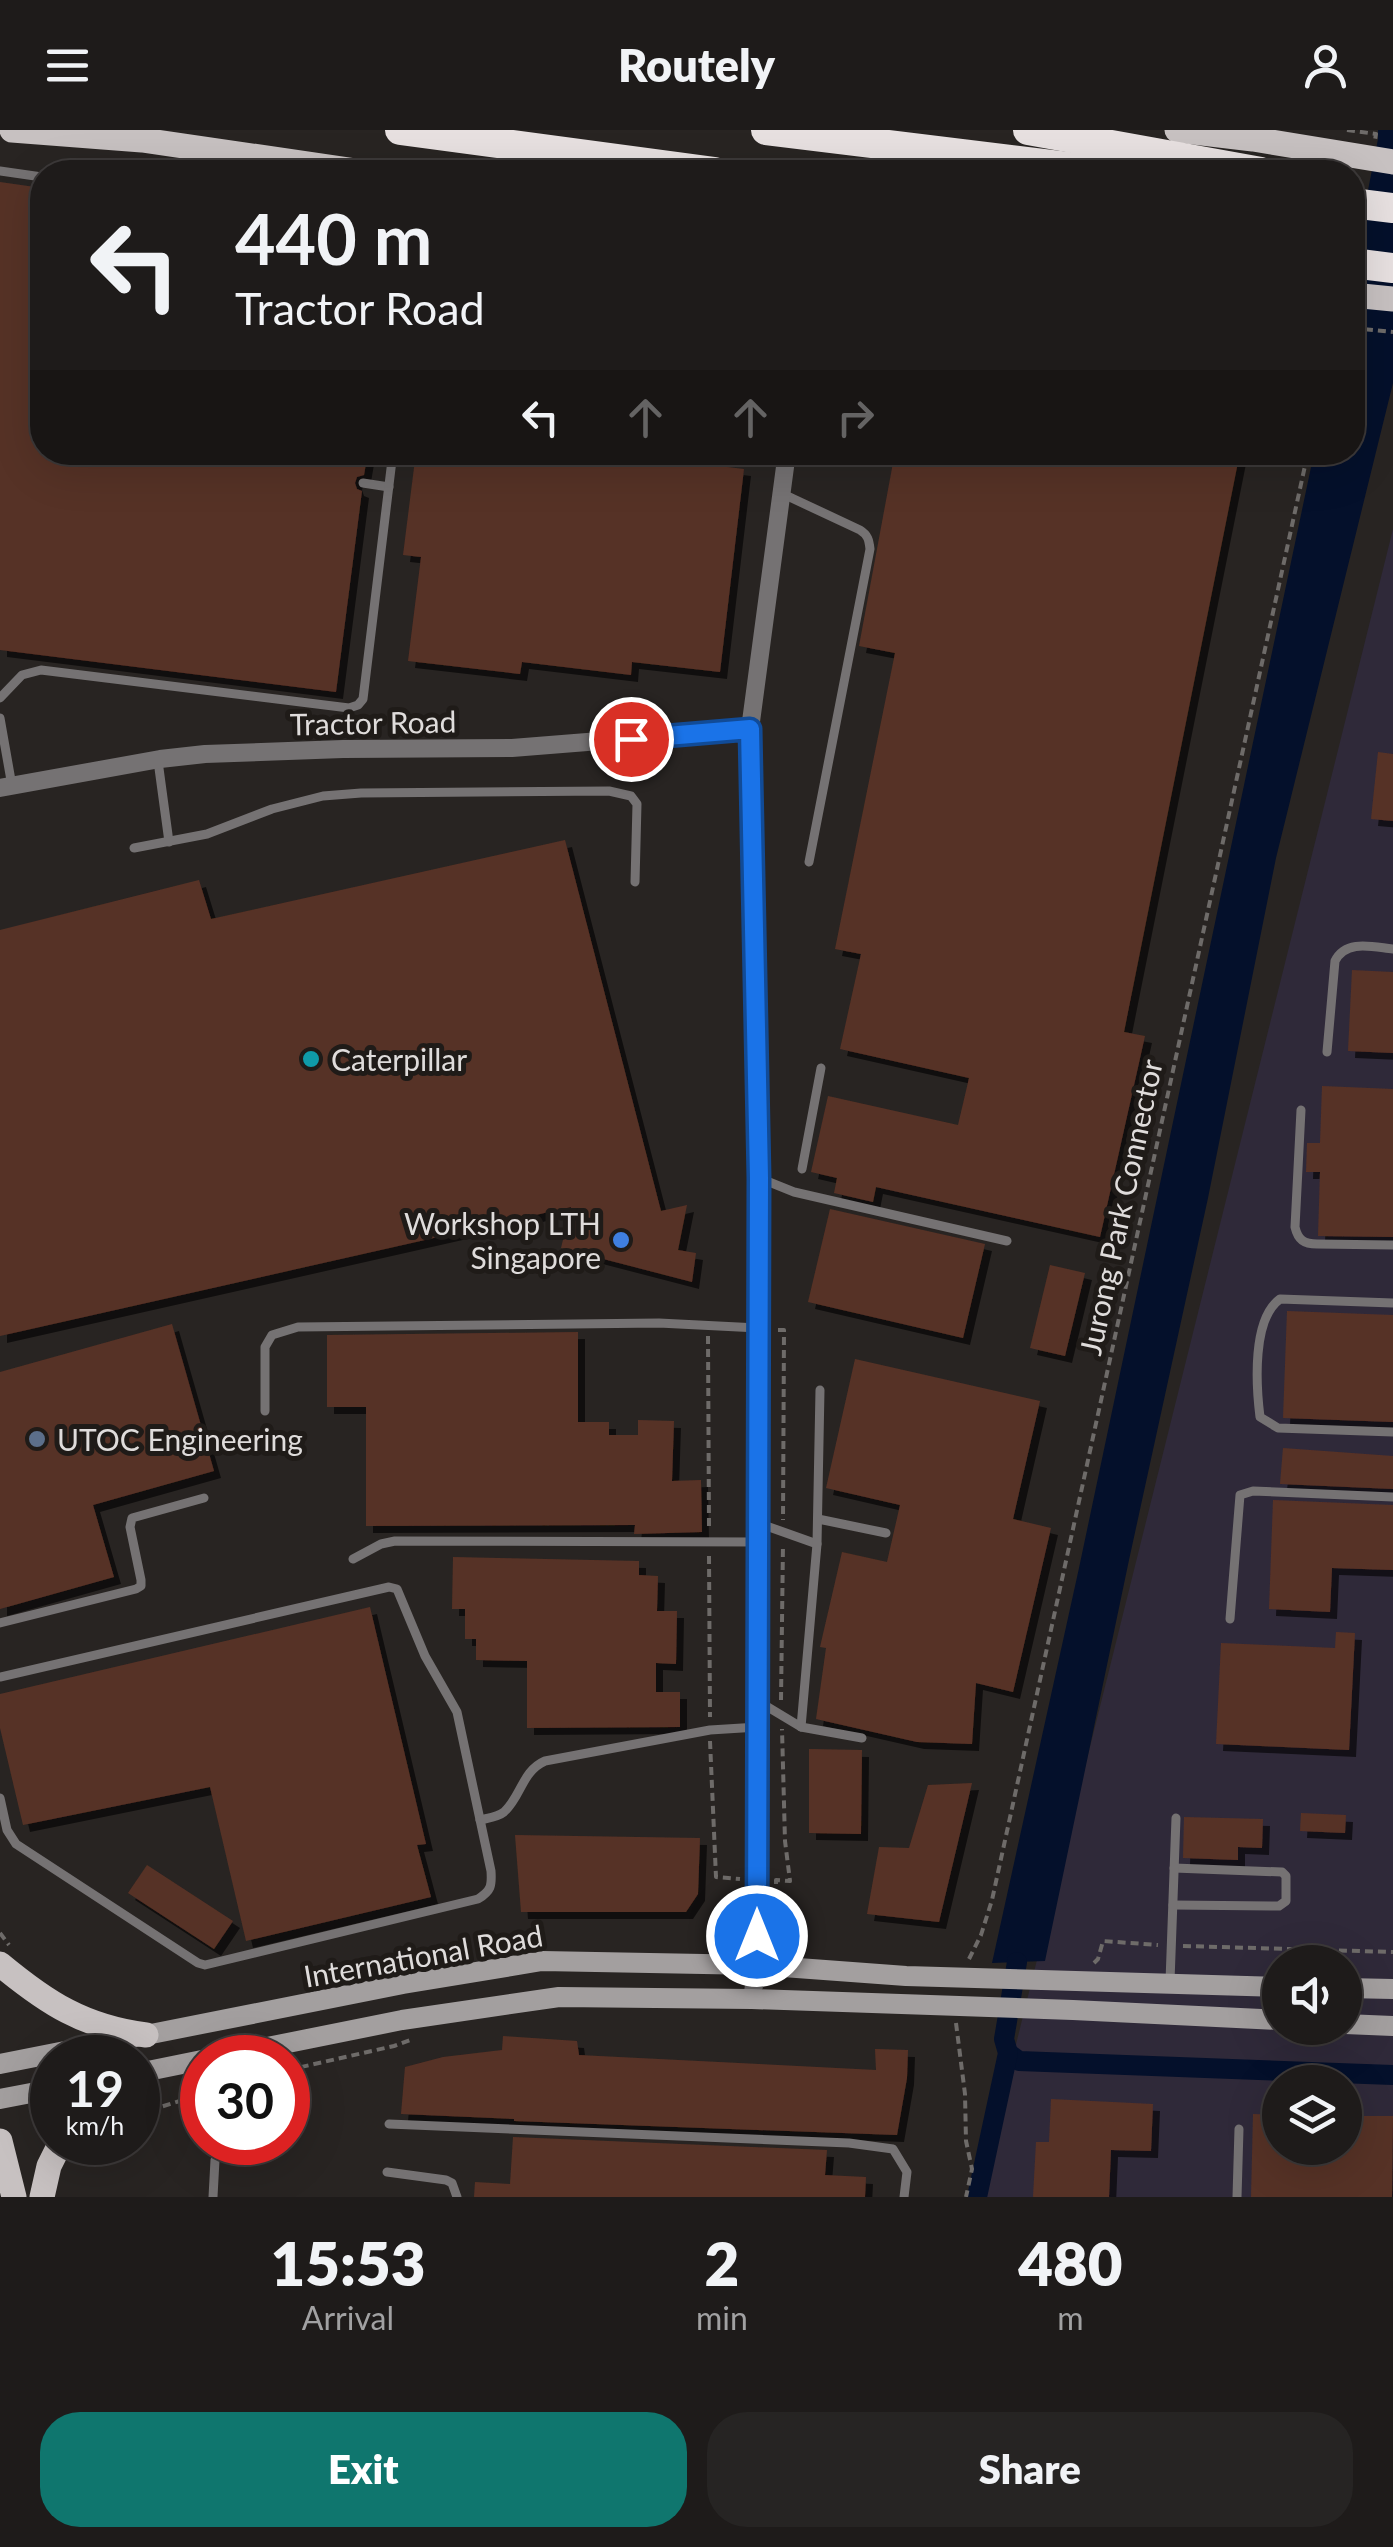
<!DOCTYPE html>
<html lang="en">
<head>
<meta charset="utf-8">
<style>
	:root { --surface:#1e1b1a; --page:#262423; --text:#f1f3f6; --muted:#a1a1a2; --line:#3c3939; --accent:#0f766e }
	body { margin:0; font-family:Lato,sans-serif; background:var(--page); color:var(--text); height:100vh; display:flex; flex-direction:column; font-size:38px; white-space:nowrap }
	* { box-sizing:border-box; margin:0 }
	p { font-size:32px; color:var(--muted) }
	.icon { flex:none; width:55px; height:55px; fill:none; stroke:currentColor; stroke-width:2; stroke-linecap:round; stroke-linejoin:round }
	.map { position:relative; height:2067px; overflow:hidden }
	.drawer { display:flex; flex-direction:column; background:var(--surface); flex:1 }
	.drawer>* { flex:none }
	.guide { position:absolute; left:30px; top:30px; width:1335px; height:305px; border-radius:40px; box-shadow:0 10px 40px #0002,0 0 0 2px var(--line); background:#1e1b1a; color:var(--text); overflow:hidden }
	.buttons { position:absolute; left:1262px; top:1815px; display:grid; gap:20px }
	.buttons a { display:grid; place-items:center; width:100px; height:100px; border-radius:50%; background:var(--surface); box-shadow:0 10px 40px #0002,0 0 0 2px var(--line); font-size:50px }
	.speed { position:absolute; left:30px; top:1905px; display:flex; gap:20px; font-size:50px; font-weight:700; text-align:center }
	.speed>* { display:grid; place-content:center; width:130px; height:130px; border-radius:50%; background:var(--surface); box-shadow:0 10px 40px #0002,0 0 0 2px var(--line); line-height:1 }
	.speed small { font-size:25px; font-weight:400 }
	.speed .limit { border:15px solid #d22; background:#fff; color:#111 }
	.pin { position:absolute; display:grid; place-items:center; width:85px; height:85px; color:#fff; margin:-42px; border:5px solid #fff; border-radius:50%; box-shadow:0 2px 10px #0007 }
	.me { position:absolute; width:110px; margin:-55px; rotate:0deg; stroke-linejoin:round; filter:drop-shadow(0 0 8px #0008) }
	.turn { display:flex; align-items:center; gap:35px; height:210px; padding:0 40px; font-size:45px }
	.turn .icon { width:130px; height:130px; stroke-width:2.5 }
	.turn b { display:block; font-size:70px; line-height:85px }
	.lanes { display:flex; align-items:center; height:95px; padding:0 40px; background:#0003; justify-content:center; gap:50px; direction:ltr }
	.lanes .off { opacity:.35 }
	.eta { display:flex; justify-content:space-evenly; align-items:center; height:170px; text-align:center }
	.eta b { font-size:60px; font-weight:800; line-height:70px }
	.cta { display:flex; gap:20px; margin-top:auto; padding:20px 40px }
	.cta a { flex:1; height:115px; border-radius:40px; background:var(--accent); color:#fff; font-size:40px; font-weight:800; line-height:115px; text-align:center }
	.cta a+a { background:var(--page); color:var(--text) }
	header { display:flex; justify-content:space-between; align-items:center; height:130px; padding:0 40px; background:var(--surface); font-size:45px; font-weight:800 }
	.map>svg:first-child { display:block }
	.industrial { fill:#2f2939; fill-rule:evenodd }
	.water { fill:#04102b }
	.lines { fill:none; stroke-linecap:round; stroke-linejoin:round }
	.canal { stroke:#04102b; stroke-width:20 }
	.building { fill:#573125; filter:url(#shadow) }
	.path { stroke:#6e6b69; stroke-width:4; stroke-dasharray:8 5; stroke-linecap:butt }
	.lane { stroke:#757273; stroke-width:9 }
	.street { stroke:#757273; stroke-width:18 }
	.secondary { stroke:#a39f9f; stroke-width:20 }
	.primary { stroke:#c7c1c1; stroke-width:25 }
	.highway { stroke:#e7e0e0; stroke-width:30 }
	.route-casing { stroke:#114b97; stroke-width:25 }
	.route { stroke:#1a73e8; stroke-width:18 }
	.culture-dot { fill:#0f9aa8; stroke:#1f1b18; stroke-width:4 }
	.shop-dot { fill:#3f7fe0; stroke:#1f1b18; stroke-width:4 }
	.service-dot { fill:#5c6f8a; stroke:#1f1b18; stroke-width:4 }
	.labels { text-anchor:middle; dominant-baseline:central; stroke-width:10; stroke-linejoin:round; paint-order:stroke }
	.street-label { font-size:30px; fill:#dfdcdb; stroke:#1f1b18 }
	.poi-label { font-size:30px; fill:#dfdcdb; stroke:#1f1b18; text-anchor:start }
</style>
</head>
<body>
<header><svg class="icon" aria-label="menu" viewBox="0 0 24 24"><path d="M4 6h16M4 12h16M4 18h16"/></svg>Routely<svg class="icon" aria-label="person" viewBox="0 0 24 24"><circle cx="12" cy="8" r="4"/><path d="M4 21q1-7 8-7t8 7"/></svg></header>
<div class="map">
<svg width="1393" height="2067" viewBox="0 0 1393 2067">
	<defs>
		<filter id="shadow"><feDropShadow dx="7" dy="7" stdDeviation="0" flood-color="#0009"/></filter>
	</defs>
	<rect width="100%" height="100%" fill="#282422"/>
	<!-- industrial -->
	<path class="industrial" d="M1393,399V2067H978ZM1280,1832H1345V1898H1280ZM1280,1952H1345V2018H1280Z"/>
	<!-- water -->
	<polygon class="water" points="1378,0 1393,0 1393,253 1276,728 1208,1068 1129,1430 1045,1831 992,1833 1079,1438 1314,323 1352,322 1353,137 1378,9"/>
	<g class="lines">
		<!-- canal -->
		<g class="canal">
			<polyline points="1008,1923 1019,1931 1393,1945"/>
			<polyline points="977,2067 1008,1923 1004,1909 1017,1832"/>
		</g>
	</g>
	<!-- building -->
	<g class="building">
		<polygon points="0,52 42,58 42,322 368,322 364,345 357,347 355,353 357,359 362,361 336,562 0,520"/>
		<polygon points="416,322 602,322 744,339 720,542 632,532 631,545 522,532 520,544 408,531 421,427 403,425"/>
		<polygon points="895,322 1240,322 1124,902 1145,906 1100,1107 876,1057 873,1072 834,1063 837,1048 811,1042 828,966 958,995 969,948 840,919 861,824 835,819 895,523 859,516"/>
		<polygon points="1378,622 1393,624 1393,691 1371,689"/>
		<polygon points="565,710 661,1081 687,1075 678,1120 696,1123 692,1152 561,1118 571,1077 0,1206 0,800 199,750 211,789"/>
		<polygon points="1352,840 1393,842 1393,923 1348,921"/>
		<polygon points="1322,956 1393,959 1393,1107 1318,1106 1320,1042 1306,1042 1307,1013 1320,1013"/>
		<polygon points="830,1079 985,1114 963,1208 808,1172"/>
		<polygon points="1050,1135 1085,1143 1065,1226 1030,1218"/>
		<polygon points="1287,1181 1393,1185 1393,1292 1283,1288"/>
		<polygon points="172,1194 214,1341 93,1375 114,1447 0,1479 0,1242"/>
		<polygon points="578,1202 578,1292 609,1292 609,1305 638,1305 638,1290 674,1291 672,1351 701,1350 702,1402 634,1404 635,1395 366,1396 366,1277 327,1277 327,1205"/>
		<polygon points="855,1229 1040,1271 1013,1389 1051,1398 1013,1562 976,1553 972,1614 917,1612 816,1589 826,1518 820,1517 842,1422 887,1432 900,1375 826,1358"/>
		<polygon points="1283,1318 1393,1326 1393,1359 1280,1354"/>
		<polygon points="1273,1370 1393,1375 1393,1440 1332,1438 1330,1482 1269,1479"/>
		<polygon points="453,1427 639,1431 639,1445 658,1446 657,1481 677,1481 676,1534 656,1533 656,1562 680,1562 680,1597 527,1598 527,1531 476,1530 476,1509 465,1509 465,1479 452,1479"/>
		<polygon points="370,1477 426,1714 417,1715 431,1767 246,1811 210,1657 23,1695 0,1598 0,1564"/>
		<polygon points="1336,1502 1355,1503 1349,1620 1216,1614 1221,1513 1335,1518"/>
		<polygon points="809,1619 862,1620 861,1704 809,1703"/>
		<polygon points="972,1653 939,1792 867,1784 879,1717 909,1718 928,1655"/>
		<polygon points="1301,1683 1346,1685 1345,1703 1300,1701"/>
		<polygon points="1184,1687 1263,1689 1262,1718 1238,1717 1238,1730 1183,1728"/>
		<polygon points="515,1705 700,1708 698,1764 686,1782 521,1782"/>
		<polygon points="147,1735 233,1791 214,1819 128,1763"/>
		<polygon points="503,1906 577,1911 579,1925 876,1940 875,1919 908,1920 907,1948 897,2005 514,1991 514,1989 401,1984 405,1937 443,1927 502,1920"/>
		<polygon points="1051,1969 1153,1974 1151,2021 1111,2020 1109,2067 1033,2067 1036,2012 1049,2012"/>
		<polygon points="1253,1984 1280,1985 1280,2018 1345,2018 1345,1986 1393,1986 1392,2067 1251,2067"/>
		<polygon points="513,2007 827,2020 825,2045 866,2047 865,2067 474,2067 475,2052 510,2054"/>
	</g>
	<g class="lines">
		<!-- path -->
		<g class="path">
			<polyline points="1347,0 1376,4 1375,10"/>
			<polyline points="1352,198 1393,202"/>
			<polyline points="778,1200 784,1200 783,1390"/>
			<polyline points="708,1206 709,1397"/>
			<polyline points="709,1426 710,1587"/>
			<polyline points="781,1570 783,1414"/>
			<polyline points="710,1611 716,1747 740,1749"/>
			<polyline points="776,1754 776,1750 790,1751 785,1711 782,1599"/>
			<polyline points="0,1803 9,1815"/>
			<polyline points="1183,1816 1393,1822"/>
			<polyline points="969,1829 981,1805 992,1770 1308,322"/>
			<polyline points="1094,1833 1098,1829 1103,1811 1158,1815"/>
			<polyline points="956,1893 965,1964 966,2011 972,2039 966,2067"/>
			<polyline points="1288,1907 1333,1909"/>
			<polyline points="288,1940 394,1916 413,1909"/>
			<polyline points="138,1984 202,1964"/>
			<polyline points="80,2023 91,2012"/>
		</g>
		<!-- lane -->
		<g class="lane">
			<polyline points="0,41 42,47"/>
			<polyline points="363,353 389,357"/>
			<path d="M781,363L860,400C868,405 869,410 870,419L809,732"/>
			<polyline points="0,568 22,545 41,540 349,578 358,575 363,569 393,322"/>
			<polyline points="0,588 12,656"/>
			<polyline points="158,631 169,712"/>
			<polyline points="134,718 207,704 272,679 323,666 361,663 609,661 631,666 637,674 635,752"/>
			<path d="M1327,922L1335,831C1346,809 1373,817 1393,819"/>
			<path d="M1301,980L1295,1097C1298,1110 1304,1114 1317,1114L1393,1115"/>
			<polyline points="802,1039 821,938"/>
			<polyline points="759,1048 794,1062 1007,1111"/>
			<path d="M1393,1173L1280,1169C1252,1189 1256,1255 1260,1287L1278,1298L1393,1302"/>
			<polyline points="265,1281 265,1217 272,1205 298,1197 659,1193 758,1198"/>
			<polyline points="818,1389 886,1403"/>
			<polyline points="758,1393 817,1414"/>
			<polyline points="353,1429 381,1414 395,1411 758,1412"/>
			<polyline points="1230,1489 1240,1365 1253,1361 1393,1367"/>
			<polyline points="0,1493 136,1459 141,1456 141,1450 130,1397 132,1388 204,1368"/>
			<path d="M0,1547L389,1457L397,1459L425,1526L457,1582L491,1741C492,1756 491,1761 478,1769L205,1835L198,1833L16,1714L7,1700L0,1668"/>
			<polyline points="758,1571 801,1597 862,1608"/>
			<polyline points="801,1597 817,1414 820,1260"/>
			<path d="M480,1690C488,1688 498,1687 504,1682C521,1667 522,1641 545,1631L710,1600L758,1597"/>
			<polyline points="1173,1775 1279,1776 1286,1771 1286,1746 1282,1742 1174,1738"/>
			<polyline points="1170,1851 1176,1688"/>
			<polyline points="389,1994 849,2013 893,2019 907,2042 904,2067"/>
			<polyline points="387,2042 446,2050 452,2053 457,2067"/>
			<polyline points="213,2067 215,2030"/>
			<polyline points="1237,2067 1239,1999"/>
		</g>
		<!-- street -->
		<g class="street">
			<polyline points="0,658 160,629 205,624 343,619 512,618 750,599"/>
			<polyline points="752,1869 757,1835 759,1048 750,599 787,322"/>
		</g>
		<!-- secondary -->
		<g class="secondary">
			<polyline points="1345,1858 1393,1859"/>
			<polyline points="1345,1894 1393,1896"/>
			<polyline points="213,1928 402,1890 559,1867 752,1869 1073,1880 1280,1890"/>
			<polyline points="0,1934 403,1854 542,1831 757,1835 906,1846 1280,1857"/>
			<polyline points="138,1943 202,1930"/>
			<polyline points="0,1969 52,1959"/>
		</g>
		<!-- primary -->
		<g class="primary">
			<polyline points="12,0 142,10 363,42"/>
			<polyline points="1177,0 1253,9 1393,32"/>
			<polyline points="1352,165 1393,169"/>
			<path d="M0,1834C47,1873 84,1897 146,1905"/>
			<polyline points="0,2011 14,2067"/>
			<polyline points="42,2067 49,2036 61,2012"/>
		</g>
		<!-- highway -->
		<g class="highway">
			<polyline points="400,0 715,42"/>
			<polyline points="766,0 1109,42"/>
			<polyline points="1028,0 1261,42"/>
			<polyline points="1352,73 1393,78"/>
			<polyline points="1352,133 1393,138"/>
		</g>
	</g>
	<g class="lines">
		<defs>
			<polyline id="route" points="631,609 750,599 759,1048 757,1806"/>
		</defs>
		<!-- route casing -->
		<use href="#route" class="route-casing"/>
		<!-- route -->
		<use href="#route" class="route"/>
	</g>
	<!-- markers -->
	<circle class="culture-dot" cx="311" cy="929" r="10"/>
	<circle class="shop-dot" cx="621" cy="1110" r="10"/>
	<circle class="service-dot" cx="37" cy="1309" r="10"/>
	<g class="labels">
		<!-- street labels -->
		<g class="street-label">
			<text transform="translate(373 592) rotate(-1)">Tractor Road</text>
			<text transform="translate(1120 1077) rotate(-78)">Jurong Park Connector</text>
			<text transform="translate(423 1825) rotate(-10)">International Road</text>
		</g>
		<!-- poi labels -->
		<g class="poi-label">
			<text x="331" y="929">Caterpillar</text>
			<text x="601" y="1093" text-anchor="end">Workshop LTH<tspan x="601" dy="34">Singapore</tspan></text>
			<text x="57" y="1309">UTOC Engineering</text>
		</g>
	</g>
</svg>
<div class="buttons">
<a><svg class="icon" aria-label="sound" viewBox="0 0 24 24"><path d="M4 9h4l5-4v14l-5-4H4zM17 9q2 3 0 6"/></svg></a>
<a><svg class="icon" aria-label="layers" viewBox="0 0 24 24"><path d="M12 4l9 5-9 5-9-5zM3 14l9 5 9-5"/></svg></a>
</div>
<div class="speed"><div>19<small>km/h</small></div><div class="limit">30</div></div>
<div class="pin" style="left:631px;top:609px;background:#d93025"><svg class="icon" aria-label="arrive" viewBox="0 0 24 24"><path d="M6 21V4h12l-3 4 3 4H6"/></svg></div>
<svg class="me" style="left:757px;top:1806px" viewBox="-20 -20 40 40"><circle r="17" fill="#1a73e8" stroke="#fff" stroke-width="3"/><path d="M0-11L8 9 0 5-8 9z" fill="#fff"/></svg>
<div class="guide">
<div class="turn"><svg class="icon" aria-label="left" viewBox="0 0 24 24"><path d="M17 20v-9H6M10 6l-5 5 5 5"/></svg><div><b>440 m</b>Tractor Road</div></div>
<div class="lanes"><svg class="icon" aria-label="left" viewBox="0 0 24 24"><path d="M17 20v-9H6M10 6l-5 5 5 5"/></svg><svg class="icon off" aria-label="ahead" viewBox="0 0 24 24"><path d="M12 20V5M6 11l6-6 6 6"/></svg><svg class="icon off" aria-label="ahead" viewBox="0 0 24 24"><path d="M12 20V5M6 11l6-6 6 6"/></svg><svg class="icon off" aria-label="right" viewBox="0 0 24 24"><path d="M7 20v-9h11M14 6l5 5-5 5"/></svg></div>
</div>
</div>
<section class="drawer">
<div class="eta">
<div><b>15:53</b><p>Arrival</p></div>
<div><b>2</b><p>min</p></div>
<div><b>480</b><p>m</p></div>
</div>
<div class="cta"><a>Exit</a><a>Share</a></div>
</section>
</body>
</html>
